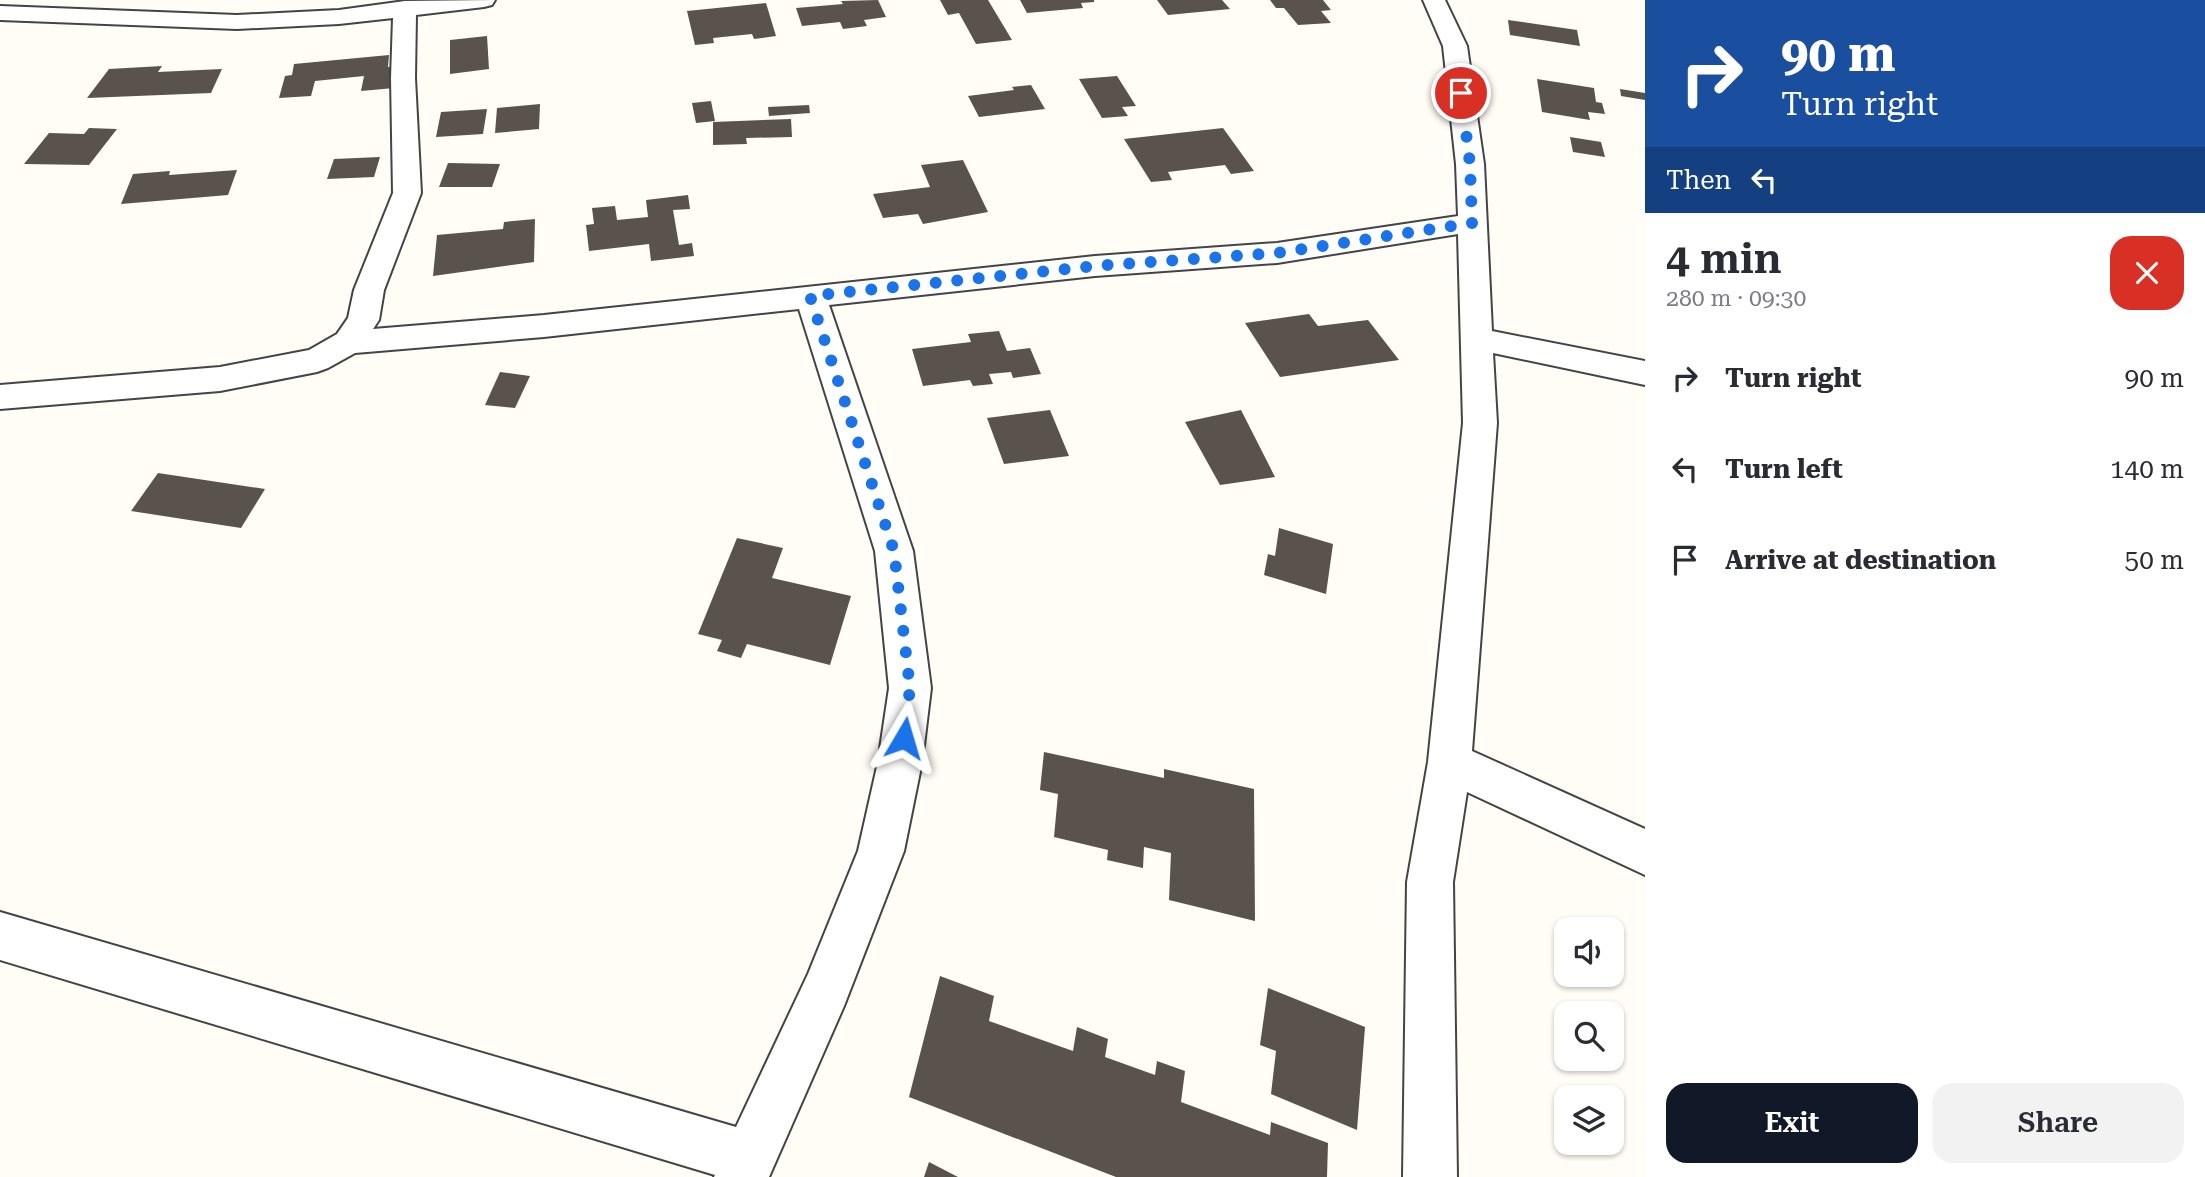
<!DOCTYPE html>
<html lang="en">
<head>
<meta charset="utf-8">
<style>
	:root { --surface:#fff; --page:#f2f2f3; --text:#2b2b33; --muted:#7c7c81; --accent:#111827 }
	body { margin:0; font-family:"Roboto Serif",serif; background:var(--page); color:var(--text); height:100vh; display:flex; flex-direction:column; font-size:26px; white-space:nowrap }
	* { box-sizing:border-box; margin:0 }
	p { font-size:23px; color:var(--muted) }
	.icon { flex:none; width:38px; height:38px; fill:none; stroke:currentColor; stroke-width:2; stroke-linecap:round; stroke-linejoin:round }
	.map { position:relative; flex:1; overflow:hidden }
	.side { display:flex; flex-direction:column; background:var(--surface); width:560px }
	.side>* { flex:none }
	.banner { background:#1a4fa0; color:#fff; overflow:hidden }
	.buttons { position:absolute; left:1554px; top:917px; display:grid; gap:14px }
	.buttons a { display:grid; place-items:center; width:70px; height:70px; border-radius:14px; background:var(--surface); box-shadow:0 2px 5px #0004; font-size:35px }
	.pin { position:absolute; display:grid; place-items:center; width:60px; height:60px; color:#fff; margin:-30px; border:4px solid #fff; border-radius:50%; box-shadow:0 2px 7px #0007 }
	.me { position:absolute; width:77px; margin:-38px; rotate:7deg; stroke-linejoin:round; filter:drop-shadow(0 0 5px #0008) }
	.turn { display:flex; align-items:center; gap:24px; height:147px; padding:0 21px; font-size:32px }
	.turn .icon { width:91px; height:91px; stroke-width:2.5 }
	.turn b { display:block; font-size:49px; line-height:60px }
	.then { display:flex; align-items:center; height:66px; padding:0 21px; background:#0003; gap:14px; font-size:26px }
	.round { display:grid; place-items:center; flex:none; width:74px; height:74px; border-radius:21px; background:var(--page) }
	.headline { display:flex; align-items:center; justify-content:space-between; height:119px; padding:0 21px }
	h1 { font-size:42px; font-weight:600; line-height:52px }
	.primary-button { display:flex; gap:14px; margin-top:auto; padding:14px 21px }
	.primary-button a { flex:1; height:80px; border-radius:21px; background:var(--accent); color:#fff; font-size:28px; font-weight:600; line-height:80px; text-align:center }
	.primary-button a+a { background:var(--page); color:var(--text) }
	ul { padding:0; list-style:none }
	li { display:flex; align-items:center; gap:21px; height:91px; padding:0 21px }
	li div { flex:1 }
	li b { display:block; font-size:26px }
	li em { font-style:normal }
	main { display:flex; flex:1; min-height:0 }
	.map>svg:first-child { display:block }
	.building { fill:#5a524d }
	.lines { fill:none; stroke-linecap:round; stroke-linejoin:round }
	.minor-casing { stroke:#444; stroke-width:4 }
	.minor { fill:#fff; fill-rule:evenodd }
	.route { stroke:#1a73e8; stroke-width:12; stroke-dasharray:0 21.6 }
</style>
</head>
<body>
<main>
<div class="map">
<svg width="1645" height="1177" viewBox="0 0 1645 1177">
	<rect width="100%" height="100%" fill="#fffdf5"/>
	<!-- building -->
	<g class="building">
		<polygon points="878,0 886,17 864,20 867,26 843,29 840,22 802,26 796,8 843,4 841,1"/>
		<polygon points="940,0 988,0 1012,40 976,44 959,13 948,15"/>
		<polygon points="1020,0 1094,0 1094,2 1081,3 1083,8 1027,13"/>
		<polygon points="1157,0 1222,0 1230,9 1168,15"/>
		<polygon points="1270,0 1323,0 1331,10 1321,11 1331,23 1298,25 1284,8 1276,8"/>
		<polygon points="766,3 776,36 754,39 752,34 713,38 714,43 695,45 687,11"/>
		<polygon points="1508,20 1577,30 1580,46 1510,35"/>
		<polygon points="487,36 489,69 450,74 450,40"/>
		<polygon points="389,55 388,67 397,66 394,88 361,91 364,76 315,81 311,96 279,98 285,76 292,75 294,64"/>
		<polygon points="162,66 158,72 222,69 211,93 87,98 109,69"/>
		<polygon points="1117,76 1136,106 1122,107 1128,116 1102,118 1079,79"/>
		<polygon points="1537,79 1594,88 1596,102 1602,103 1605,114 1588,112 1590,120 1542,112"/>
		<polygon points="1031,85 1045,109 979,117 968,96 1014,90 1012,87"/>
		<polygon points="1620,89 1645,93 1645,100 1621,96"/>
		<polygon points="711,101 715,121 696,123 692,103"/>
		<polygon points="540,104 539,129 495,133 497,108"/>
		<polygon points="809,105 810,113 769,116 768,107"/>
		<polygon points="487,109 483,134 436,137 441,112"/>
		<polygon points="791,119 792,137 746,138 747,144 713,145 713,122"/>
		<polygon points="89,128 117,129 89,165 24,164 49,133 84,134"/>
		<polygon points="1223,128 1254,171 1231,174 1225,165 1168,172 1172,180 1151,182 1124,139"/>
		<polygon points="1570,137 1601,142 1605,157 1573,152"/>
		<polygon points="380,157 374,177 327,179 334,159"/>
		<polygon points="963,160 988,212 923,224 918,214 883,218 873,194 930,187 921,165"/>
		<polygon points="448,163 500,164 492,187 439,187"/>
		<polygon points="237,170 228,195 121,204 133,174 170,171 169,175"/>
		<polygon points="688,195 690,209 673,210 679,245 692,243 694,256 651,261 649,244 589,251 586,225 594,224 592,208 615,206 617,220 648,217 646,200"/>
		<polygon points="535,219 534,262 433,276 437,235 503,229 504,222"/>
		<polygon points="1309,314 1318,326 1368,320 1399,360 1280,377 1245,323"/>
		<polygon points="999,331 1007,351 1030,348 1041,374 1013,378 1011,372 989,374 993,384 973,386 970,380 923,386 912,349 971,342 968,334"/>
		<polygon points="500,372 530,376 515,408 485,405"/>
		<polygon points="1050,410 1069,456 1004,464 987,418"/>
		<polygon points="1241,410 1275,477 1220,485 1185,422"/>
		<polygon points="158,473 265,489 241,528 131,511"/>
		<polygon points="1279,528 1333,544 1326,594 1264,575 1268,554 1275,556"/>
		<polygon points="737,538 783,548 772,578 851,596 830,665 747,644 741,658 717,651 722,640 698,634"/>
		<polygon points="1044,752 1164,778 1164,769 1254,789 1255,921 1169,900 1171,853 1144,847 1143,868 1107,860 1108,850 1054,837 1058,794 1040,790"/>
		<polygon points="940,976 994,996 989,1021 1073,1051 1077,1027 1108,1039 1105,1057 1155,1075 1157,1061 1185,1071 1181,1102 1270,1135 1271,1122 1328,1143 1327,1177 1116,1177 909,1097"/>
		<polygon points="1268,988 1365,1027 1357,1130 1271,1094 1276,1051 1260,1045"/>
		<polygon points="929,1162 958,1177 924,1177"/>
	</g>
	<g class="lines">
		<defs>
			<polygon id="minor" points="495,0 492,5 484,7 416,15 415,78 421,193 384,290 379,320 373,329 544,315 1095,256 1277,243 1458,216 1456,164 1443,46 1423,0 1445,0 1467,46 1484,164 1492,331 1645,361 1645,385 1493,353 1497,423 1472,751 1645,829 1645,875 1467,792 1453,882 1457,1177 1403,1177 1407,882 1428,762 1463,423 1458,234 1277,263 1095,276 829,305 913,551 931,688 922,762 904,851 844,1006 769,1177 714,1177 715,1175 0,960 0,912 736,1127 808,974 858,851 878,762 889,688 875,551 799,309 544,337 355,353 328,368 317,372 220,391 0,409 0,385 220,367 309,350 337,334 348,318 354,290 393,193 391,78 393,18 339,24 237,29 0,20 0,6 237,15 339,10 405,1"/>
		</defs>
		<!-- minor casing -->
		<use href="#minor" class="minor-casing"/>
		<!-- minor -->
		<use href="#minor" class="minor"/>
	</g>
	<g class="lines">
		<!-- route -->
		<polyline class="route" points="904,738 910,688 894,551 810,296 1095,266 1277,253 1472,223 1470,164 1461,93"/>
	</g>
</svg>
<div class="buttons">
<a><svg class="icon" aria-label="sound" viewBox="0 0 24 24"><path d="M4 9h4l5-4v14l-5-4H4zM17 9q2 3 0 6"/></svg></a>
<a><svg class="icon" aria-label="search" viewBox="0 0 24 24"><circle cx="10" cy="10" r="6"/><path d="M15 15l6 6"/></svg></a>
<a><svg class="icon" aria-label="layers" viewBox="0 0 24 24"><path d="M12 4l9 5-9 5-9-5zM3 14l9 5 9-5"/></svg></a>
</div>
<div class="pin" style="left:1461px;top:93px;background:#d93025"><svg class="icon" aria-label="arrive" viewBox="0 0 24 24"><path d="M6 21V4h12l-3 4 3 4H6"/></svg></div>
<svg class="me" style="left:904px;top:738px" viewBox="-20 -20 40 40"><path d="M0-17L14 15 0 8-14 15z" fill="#1a73e8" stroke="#fff" stroke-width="4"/></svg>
</div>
<section class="side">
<div class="banner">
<div class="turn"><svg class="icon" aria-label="right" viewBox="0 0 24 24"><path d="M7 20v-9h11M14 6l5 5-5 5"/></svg><div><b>90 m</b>Turn right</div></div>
<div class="then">Then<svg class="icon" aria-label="left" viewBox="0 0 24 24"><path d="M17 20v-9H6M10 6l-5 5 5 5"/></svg></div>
</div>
<div class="headline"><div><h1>4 min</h1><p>280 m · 09:30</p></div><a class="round" style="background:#d93025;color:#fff"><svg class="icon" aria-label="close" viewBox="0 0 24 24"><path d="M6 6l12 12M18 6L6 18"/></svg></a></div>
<ul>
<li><svg class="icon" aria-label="right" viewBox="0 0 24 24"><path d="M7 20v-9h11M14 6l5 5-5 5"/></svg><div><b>Turn right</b></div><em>90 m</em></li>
<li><svg class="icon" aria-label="left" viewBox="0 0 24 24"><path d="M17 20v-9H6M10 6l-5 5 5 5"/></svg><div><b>Turn left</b></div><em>140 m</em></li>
<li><svg class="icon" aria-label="arrive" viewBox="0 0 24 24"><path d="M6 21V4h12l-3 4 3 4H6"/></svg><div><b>Arrive at destination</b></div><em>50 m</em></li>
</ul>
<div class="primary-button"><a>Exit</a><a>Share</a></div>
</section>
</main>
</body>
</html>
